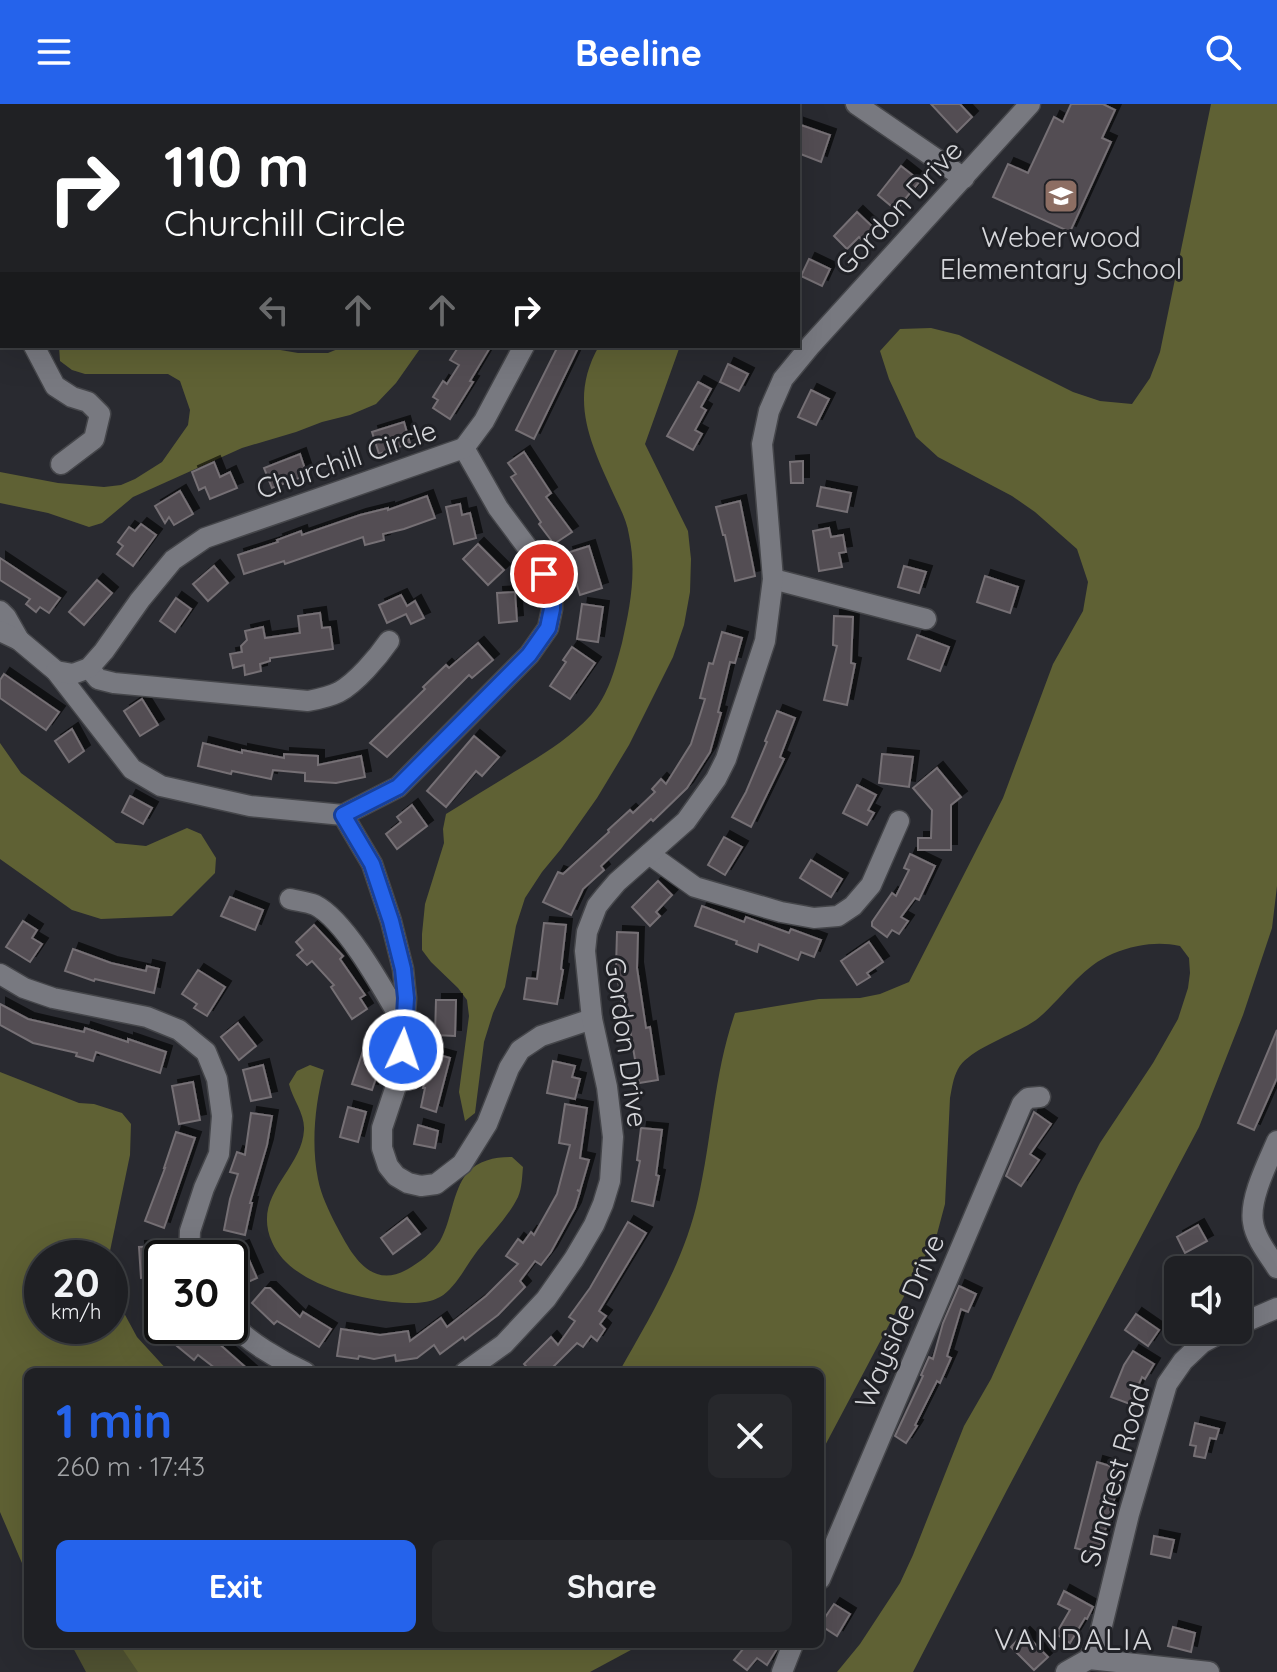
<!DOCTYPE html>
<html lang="en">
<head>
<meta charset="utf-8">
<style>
	:root { --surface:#1f2024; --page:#27282c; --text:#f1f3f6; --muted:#a1a3a6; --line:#3c3e41; --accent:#2563eb }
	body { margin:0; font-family:Quicksand,sans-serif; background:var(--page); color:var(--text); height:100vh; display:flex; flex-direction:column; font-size:30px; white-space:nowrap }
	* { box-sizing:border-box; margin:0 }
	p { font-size:26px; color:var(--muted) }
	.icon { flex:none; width:44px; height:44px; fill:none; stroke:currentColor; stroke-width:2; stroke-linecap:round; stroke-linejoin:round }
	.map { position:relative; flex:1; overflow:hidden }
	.sheet { position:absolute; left:24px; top:1264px; width:800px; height:280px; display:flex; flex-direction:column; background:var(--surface); border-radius:12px; box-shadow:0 8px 32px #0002,0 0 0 2px var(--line) }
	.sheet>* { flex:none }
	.top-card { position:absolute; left:0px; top:0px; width:800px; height:244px; box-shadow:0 8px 32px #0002,0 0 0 2px var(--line); background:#202124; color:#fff; overflow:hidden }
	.buttons { position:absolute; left:1164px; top:1152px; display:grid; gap:16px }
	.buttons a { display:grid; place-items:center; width:88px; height:88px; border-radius:12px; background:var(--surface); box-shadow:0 8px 32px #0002,0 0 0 2px var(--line); font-size:40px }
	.speed { position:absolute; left:24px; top:1136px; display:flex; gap:16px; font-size:40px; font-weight:700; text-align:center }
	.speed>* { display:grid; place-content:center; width:104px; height:104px; border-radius:50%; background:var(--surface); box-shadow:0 8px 32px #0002,0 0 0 2px var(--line); line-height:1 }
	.speed small { font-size:20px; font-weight:400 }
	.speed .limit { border:4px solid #111; border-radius:12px; background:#fff; color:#111 }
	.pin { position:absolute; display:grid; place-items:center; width:68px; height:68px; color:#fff; margin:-34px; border:4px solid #fff; border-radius:50%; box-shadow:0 2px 8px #0007 }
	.me { position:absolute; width:88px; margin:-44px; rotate:3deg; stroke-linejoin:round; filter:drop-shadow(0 0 6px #0008) }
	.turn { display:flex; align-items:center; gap:28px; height:168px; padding:0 32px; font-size:36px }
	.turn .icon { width:104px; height:104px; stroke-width:2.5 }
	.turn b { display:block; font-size:56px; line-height:68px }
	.lanes { display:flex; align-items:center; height:76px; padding:0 32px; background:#0003; justify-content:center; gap:40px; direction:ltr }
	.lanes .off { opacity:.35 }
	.round { display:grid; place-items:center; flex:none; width:84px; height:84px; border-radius:12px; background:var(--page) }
	.summary { display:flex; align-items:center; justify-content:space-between; height:136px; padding:0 32px }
	h1 { font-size:48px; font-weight:700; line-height:60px; color:var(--accent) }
	.primary-button { display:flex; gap:16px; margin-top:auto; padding:16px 32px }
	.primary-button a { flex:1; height:92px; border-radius:12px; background:var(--accent); color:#fff; font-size:32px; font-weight:700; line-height:92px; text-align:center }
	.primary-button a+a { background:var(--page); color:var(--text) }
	header { display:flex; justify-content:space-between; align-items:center; height:104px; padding:0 32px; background:var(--accent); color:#fff; font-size:36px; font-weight:700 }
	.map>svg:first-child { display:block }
	.green { fill:#4f5131 }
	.forest { fill:#5f6134; fill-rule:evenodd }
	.building { fill:#534d52; stroke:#756f74; stroke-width:2; filter:url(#shadow) }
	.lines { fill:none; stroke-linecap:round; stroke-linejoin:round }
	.minor-casing { stroke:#45464a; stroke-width:23 }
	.minor { stroke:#787980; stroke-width:20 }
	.route-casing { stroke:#184099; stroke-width:20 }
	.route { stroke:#2563eb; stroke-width:14 }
	.labels { text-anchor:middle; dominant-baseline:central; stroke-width:6; stroke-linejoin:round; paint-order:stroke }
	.street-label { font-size:28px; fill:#d5d6da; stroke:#202126 }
	.poi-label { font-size:28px; fill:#d5d6da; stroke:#202126 }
	.neighbourhood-label { font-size:30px; letter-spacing:2px; fill:#d5d6da; stroke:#202126 }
</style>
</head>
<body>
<header><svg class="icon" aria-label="menu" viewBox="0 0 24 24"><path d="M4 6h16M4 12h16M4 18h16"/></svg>Beeline<svg class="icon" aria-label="search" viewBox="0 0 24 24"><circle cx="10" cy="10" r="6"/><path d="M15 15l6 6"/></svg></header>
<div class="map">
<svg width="1277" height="1568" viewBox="0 0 1277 1568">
	<defs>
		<filter id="shadow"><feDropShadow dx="6" dy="-6" stdDeviation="0" flood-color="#0009"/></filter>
	</defs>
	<rect width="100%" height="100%" fill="#292a30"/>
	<!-- green -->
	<polygon class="green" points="71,1540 375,1540 250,1568 86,1568"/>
	<!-- forest -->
	<g class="forest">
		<path d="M1211,0H1277V782L1272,824L1243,911L1199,1023L1007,1386L913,1568H837L860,1540L900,1479L913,1451L964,1322L991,1275L1078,1081L1100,1039L1153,959L1178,915L1188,884L1190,869L1189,854L1180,842C1166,839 1153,839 1138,842C1099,850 1084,867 1058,895C1051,902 1044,910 1036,916C1015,931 970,944 958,965C953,974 952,984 950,994L945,1100L937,1130L820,1351V1268H619C650,1213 684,1158 698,1095C712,1034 714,969 735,909L819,895L860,894L880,890L909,878L1003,694L1053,560L1083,507L1088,478L1077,445L1035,408L1012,392L938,353L916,333L889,275L880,247L900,225L931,224L959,231L1073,288L1100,297L1132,300L1150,274L1160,248Z"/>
		<polygon points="59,242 257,242 298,249 328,249 345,242 422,242 396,279 376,300 350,311 322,318 296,328 242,344 133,393 102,419 89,423 48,409 0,399 0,368 58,379 104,383 121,381 135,375 162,358 188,321 190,306 180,277 168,270 85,270 72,266 60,257"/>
		<path d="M599,242H680L645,340L688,427L691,455L690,488L684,521L673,553L629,641L597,694L561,745L542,768L525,794L516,822L505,883L493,909L484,938L475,1009L465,1017L459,988L469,912L467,896L458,884L431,858L422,846V830L425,800L444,739L443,725L446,710C470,695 494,680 519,665C545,649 570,634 591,611C609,590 615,565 622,539C630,503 637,468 629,431C627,417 620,404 614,391C591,340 568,296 599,242Z"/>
		<polygon points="0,639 21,669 116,739 146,742 187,724 201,730 216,754 215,769 172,812 101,815 72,806 0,755"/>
		<path d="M310,961L324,966C315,1000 311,1040 318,1075C321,1091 329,1107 336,1121C351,1149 370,1187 408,1165C420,1158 432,1149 440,1137C452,1116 452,1088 467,1069C479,1056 495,1053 512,1053L523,1063C522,1073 522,1084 518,1093C508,1113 492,1129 478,1146C467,1160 455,1185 440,1193C426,1201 407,1199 392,1198C352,1193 290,1179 272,1138C251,1091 302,1066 304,1026C305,1010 293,996 289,980L297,967Z"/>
		<path d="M0,968L79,999L94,1000L122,1009L131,1020L130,1051L110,1147L117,1196L137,1233L169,1268H28V1473L0,1408ZM42,1154H110V1222H42Z"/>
		<polygon points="119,1540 642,1540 590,1568 138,1568"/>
	</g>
	<!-- building -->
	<g class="building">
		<polygon points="931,0 960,0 972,13 957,28"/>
		<polygon points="1071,0 1103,0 1115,6 1102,34 1111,38 1070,128 993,93 1008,60 1028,69 1054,13 1063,18"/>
		<polygon points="798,20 830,31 821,58 798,49"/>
		<polygon points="901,62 920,77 896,106 878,91"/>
		<polygon points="857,108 876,126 864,138 859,133 847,145 834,132"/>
		<polygon points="809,155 830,165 822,182 801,172"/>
		<polygon points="459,242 491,242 470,277 473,278 450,315 433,304 438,296 433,293 443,277 447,280 459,261 450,256"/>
		<polygon points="558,242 579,242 534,335 516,326"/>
		<polygon points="728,260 748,270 739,287 720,278"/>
		<polygon points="698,278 711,285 701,303 706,306 695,326 702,330 693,346 667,332"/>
		<polygon points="811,286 829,295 816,321 798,313"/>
		<polygon points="404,318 410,339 379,350 372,328"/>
		<polygon points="524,348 551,389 546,393 572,428 554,440 539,420 541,418 511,373 516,370 508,359"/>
		<polygon points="300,350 307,371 272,384 264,364"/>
		<polygon points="803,357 803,379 791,379 790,358"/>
		<polygon points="214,358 220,373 230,368 237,384 210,395 205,383 199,386 192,368"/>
		<polygon points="821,383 851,389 847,408 817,402"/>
		<polygon points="180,387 193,410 174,421 169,413 165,419 155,402"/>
		<polygon points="427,392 435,414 404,425 383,430 384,436 365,441 363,433 285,460 284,457 244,470 238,451 278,438 277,436 301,427 302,431 360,411 388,404 388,406"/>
		<polygon points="740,397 755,472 735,477 725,431 723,431 716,403"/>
		<polygon points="460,400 462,411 470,409 476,434 454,440 446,403"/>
		<polygon points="141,420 156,431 133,462 117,450 123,442 118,438 129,423 135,427"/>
		<polygon points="829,424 831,433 843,431 846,448 839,449 842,463 819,467 813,427"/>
		<polygon points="478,440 504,466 488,481 463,455"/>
		<polygon points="589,442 602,484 580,491 567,449"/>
		<polygon points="0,454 60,494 49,509 40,503 36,508 26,500 30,495 0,476"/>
		<polygon points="214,462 228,479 208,497 193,480"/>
		<polygon points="904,462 926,468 919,489 898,483"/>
		<polygon points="985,472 1018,483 1010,509 977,498"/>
		<polygon points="97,476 112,489 84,521 69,508"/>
		<polygon points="515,488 517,517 499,519 497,489"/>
		<polygon points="401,491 407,502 415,497 424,514 411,520 406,510 387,519 379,501"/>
		<polygon points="176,494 191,505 175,528 160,517"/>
		<polygon points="582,500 603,503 598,538 577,535"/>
		<polygon points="320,509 322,524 330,523 333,545 270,554 270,557 260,560 261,567 245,571 244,561 233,564 230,550 242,548 241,542 247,536 245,527 263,523 265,534 300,529 298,512"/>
		<polygon points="834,512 853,513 851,559 855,560 847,601 824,596 837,542 833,541"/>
		<polygon points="722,528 742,534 735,559 730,558 718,608 721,609 710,648 687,684 653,717 651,715 601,762 604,766 583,785 571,811 543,798 558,768 563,770 609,728 608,726 630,706 633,709 655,688 652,685 661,675 666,680 691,640 705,595 700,594 709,559 713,560"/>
		<polygon points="917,531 949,543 940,567 908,555"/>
		<polygon points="478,539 493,556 472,574 469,571 387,653 370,639 425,585 423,583 446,561 449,564"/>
		<polygon points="572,543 595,559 570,595 550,582 566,558 563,556"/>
		<polygon points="4,570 59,608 46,626 0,594 0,576"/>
		<polygon points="142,595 158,621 140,632 124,607"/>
		<polygon points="777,607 795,614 780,653 784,655 751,723 732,713 746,688 767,638 765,637"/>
		<polygon points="72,625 84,647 69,658 55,637"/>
		<polygon points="474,632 499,653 482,672 476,667 446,703 427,687"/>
		<polygon points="203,639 242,649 242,646 284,654 284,650 318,652 318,661 361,652 365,673 336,679 305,677 305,669 273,666 271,675 232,667 231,670 198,662"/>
		<polygon points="882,650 913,653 909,683 879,679"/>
		<polygon points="937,664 961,693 951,701 951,746 918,746 918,734 931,734 932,706 913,684"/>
		<polygon points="857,681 876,691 868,706 874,709 867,721 843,709"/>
		<polygon points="130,692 152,704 143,720 122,708"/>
		<polygon points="412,701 427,722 397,745 386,730 401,718 397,713"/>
		<polygon points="724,733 742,743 725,771 708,761"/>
		<polygon points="910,750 935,762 919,796 915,794 901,813 908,817 899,830 892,826 887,833 872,822 872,818 892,789 896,792 909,766 904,764"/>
		<polygon points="811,756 842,775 831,793 800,774"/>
		<polygon points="658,777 672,791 656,808 660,812 650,822 632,803"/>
		<polygon points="230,793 263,806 255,826 221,812"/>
		<polygon points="702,802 744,818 746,813 789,829 791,825 821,836 814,853 801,848 798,856 759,840 757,848 736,840 737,837 695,822"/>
		<polygon points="23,817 37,826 32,834 42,840 30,858 6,843"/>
		<polygon points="544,819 566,821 561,865 563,866 557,900 524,895 527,874 537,875"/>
		<polygon points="314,821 343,852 340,855 365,891 360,894 367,905 352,915 331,883 334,881 312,857 307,861 297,851 303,846 296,838"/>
		<polygon points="617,828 638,829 637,864 646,924 650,923 658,976 639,979 627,908 623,909 616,864"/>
		<polygon points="869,838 883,858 867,869 870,873 857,881 841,857"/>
		<polygon points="73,845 111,859 146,867 147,862 159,865 154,889 95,875 94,877 65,867"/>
		<polygon points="198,866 225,883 207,912 194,904 197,900 182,890"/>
		<polygon points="436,896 456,896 455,932 435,931"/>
		<polygon points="0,900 28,915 84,928 85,924 128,938 128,935 166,948 160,969 96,948 93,957 76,952 77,949 33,939 0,921"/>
		<polygon points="238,919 256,942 239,956 221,933"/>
		<polygon points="1277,926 1277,974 1254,1026 1238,1019"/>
		<polygon points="364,944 384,950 372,986 352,980"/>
		<polygon points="432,949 450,954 436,1008 421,1003 425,984 423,984"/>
		<polygon points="553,957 575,962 572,973 580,975 575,995 547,989"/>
		<polygon points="263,961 271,993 251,997 243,966"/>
		<polygon points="193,978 200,1016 179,1020 172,982"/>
		<polygon points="565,1000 587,1004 580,1054 589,1056 580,1087 577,1086 580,1088 575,1104 551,1148 541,1161 535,1157 520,1177 525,1183 498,1211 465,1236 463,1233 440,1250 434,1241 417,1254 396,1257 395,1251 374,1255 359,1252 358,1255 337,1252 341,1225 380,1231 408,1227 410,1237 441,1214 447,1223 486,1192 518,1160 506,1152 518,1135 523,1139 531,1128 534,1131 557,1090 570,1041 559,1039"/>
		<polygon points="348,1003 366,1008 358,1038 340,1033"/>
		<polygon points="1034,1008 1051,1020 1030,1050 1039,1056 1021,1082 1006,1072"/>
		<polygon points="251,1009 272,1012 267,1041 250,1099 252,1099 245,1131 224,1126 230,1095 238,1070 230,1068 237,1048 245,1051"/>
		<polygon points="418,1021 438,1027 435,1044 414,1040"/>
		<polygon points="641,1024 662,1026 656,1071 659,1072 653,1102 632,1097 640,1057 637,1056"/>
		<polygon points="176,1028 195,1034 164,1124 145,1117 165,1064 164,1064"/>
		<polygon points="407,1114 420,1130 393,1150 381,1134"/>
		<polygon points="628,1118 646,1129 599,1207 606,1212 600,1220 605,1225 597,1237 591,1232 583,1243 577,1239 548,1268 531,1268 524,1260 551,1233 558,1241 575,1217 569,1213 590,1184"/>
		<polygon points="1198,1121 1207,1137 1185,1149 1177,1133"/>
		<polygon points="160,1142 162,1172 141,1174 139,1143"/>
		<polygon points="243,1142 257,1174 237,1183 230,1167 230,1147"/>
		<polygon points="959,1182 976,1190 968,1208 961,1205 947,1252 951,1254 940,1279 937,1277 915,1321 917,1322 906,1339 895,1332 923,1272 921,1271 929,1253 933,1255 943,1219"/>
		<polygon points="265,1184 270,1184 300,1213 303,1208 331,1225 319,1243 277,1217 274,1220 252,1199"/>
		<polygon points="1136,1210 1159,1226 1148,1242 1125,1226"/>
		<polygon points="169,1222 199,1222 251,1268 220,1268 198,1251 194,1256 177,1242 180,1238"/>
		<polygon points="1133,1247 1154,1260 1145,1275 1142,1273 1130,1300 1111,1293 1124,1261"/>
		<polygon points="1195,1319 1219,1325 1216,1335 1210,1334 1205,1354 1194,1352 1196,1342 1190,1341"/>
		<polygon points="1097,1358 1123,1366 1098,1450 1075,1444"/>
		<polygon points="1154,1432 1174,1436 1170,1454 1151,1450"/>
		<polygon points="1064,1487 1093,1503 1087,1515 1085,1514 1070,1539 1056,1530 1070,1506 1058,1500"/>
		<polygon points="834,1500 850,1510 837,1532 820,1521"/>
		<polygon points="1173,1523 1195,1529 1191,1548 1168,1542"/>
		<polygon points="1024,1529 1048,1553 1034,1566 1011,1543"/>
		<polygon points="747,1540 771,1540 777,1545 767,1561 757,1554 747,1566 734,1556"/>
	</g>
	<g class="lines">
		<defs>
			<g id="minor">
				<polyline points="102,0 107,2"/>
				<polyline points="622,0 622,2"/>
				<polyline points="856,0 964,74"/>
				<polyline points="0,162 2,164"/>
				<polyline points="34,242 55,282 72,293 88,298 100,310 94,335 61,360"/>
				<polyline points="464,344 484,317 524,242"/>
				<polyline points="773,475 926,515"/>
				<polyline points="0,507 6,513 19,536"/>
				<polyline points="0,527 19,536 56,567 132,665 161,682 250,702 343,711 398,683 529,551 548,524 552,505 552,485 536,455 498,404 464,344"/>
				<path d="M89,564L98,575L114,579L308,597C319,595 329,593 339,588C356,579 378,553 389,537"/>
				<polyline points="56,567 73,570 89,564 104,547 140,496 173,456 205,434 464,344"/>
				<polyline points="343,711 372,760 391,817 403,865 406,894 403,946 398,976 382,1024 382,1044 388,1062 396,1072 408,1079 421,1082 436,1080 462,1060 487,1020 509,964 520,946 541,932 592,915"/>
				<polyline points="649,750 695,783 781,808 814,814 838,812 853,802 871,781 899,717"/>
				<path d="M290,795C298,797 308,798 315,801C346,816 386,890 404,921"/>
				<polyline points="0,870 24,884 53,894 147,913 179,926 206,948 217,975 222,1012 219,1050 204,1084 190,1127 189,1154"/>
				<path d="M1277,1037C1268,1058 1249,1095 1253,1118C1255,1134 1268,1150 1277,1164"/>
				<path d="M230,1217C246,1237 281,1257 305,1268"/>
				<polyline points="1238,1221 1277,1204"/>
				<polyline points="465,1268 504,1240 546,1195 574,1155 594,1121 603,1100 610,1077 613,1033 607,983 592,915 585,847 587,828 597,802 605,792 617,778 686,717 716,675 726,655 765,537 773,475 762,340 769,307 783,275 811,241 1030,0"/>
				<polyline points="820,1475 1022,1000 1028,994 1040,993"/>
				<polyline points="1089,1555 1099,1534 1129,1410 1167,1280 1183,1257 1202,1239 1226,1226"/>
				<polyline points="1089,1555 1209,1568"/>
				<polyline points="782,1568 793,1540"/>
				<polyline points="1066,1568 1089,1555"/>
			</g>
		</defs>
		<!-- minor casing -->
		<use href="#minor" class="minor-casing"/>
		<!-- minor -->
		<use href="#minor" class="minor"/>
	</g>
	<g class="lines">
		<defs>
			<polyline id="route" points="403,946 406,894 403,865 391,817 372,760 343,711 398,683 529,551 548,524 552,505 552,485 544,470"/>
		</defs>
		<!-- route casing -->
		<use href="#route" class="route-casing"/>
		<!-- route -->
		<use href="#route" class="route"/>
	</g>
	<!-- icons -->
	<defs>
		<symbol id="school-square" viewBox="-11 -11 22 22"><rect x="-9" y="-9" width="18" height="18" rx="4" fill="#8d6e63" stroke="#202126"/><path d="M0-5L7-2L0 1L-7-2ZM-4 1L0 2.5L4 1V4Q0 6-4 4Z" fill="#fff"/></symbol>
	</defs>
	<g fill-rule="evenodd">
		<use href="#school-square" x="1041" y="72" width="40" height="40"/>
	</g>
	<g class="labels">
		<!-- street labels -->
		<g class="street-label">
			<text transform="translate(898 103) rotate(-47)">Gordon Drive</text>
			<text transform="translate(346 355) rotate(-19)">Churchill Circle</text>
			<text transform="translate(627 938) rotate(82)">Gordon Drive</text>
			<text transform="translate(899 1217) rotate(-67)">Wayside Drive</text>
			<text transform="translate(1114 1371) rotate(-74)">Suncrest Road</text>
		</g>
		<!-- poi labels -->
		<g class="poi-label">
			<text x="1061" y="132">Weberwood<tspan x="1061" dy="32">Elementary School</tspan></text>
		</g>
		<!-- neighbourhood labels -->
		<g class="neighbourhood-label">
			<text x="1074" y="1535">VANDALIA</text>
		</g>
	</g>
</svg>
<div class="buttons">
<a><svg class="icon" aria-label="sound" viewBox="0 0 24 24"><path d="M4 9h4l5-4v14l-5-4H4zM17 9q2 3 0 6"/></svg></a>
</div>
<div class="speed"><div>20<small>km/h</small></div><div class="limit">30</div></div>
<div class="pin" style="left:544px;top:470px;background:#d93025"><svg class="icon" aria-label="arrive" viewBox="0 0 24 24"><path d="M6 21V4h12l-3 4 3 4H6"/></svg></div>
<svg class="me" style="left:403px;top:946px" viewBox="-20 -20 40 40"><circle r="17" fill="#2563eb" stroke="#fff" stroke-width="3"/><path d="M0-11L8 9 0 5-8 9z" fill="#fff"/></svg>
<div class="top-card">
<div class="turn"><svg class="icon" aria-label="right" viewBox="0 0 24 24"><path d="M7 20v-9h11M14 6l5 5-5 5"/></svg><div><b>110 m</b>Churchill Circle</div></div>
<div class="lanes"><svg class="icon off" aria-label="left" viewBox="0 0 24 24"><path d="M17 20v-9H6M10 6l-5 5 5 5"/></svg><svg class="icon off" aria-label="ahead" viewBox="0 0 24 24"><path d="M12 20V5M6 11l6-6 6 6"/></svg><svg class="icon off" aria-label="ahead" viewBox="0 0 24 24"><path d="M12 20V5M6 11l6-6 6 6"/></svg><svg class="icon" aria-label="right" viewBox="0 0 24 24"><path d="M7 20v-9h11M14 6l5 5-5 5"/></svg></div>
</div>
<section class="sheet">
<div class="summary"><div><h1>1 min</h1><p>260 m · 17:43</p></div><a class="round"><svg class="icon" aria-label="close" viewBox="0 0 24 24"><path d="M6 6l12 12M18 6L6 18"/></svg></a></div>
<div class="primary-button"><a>Exit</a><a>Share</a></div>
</section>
</div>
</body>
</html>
